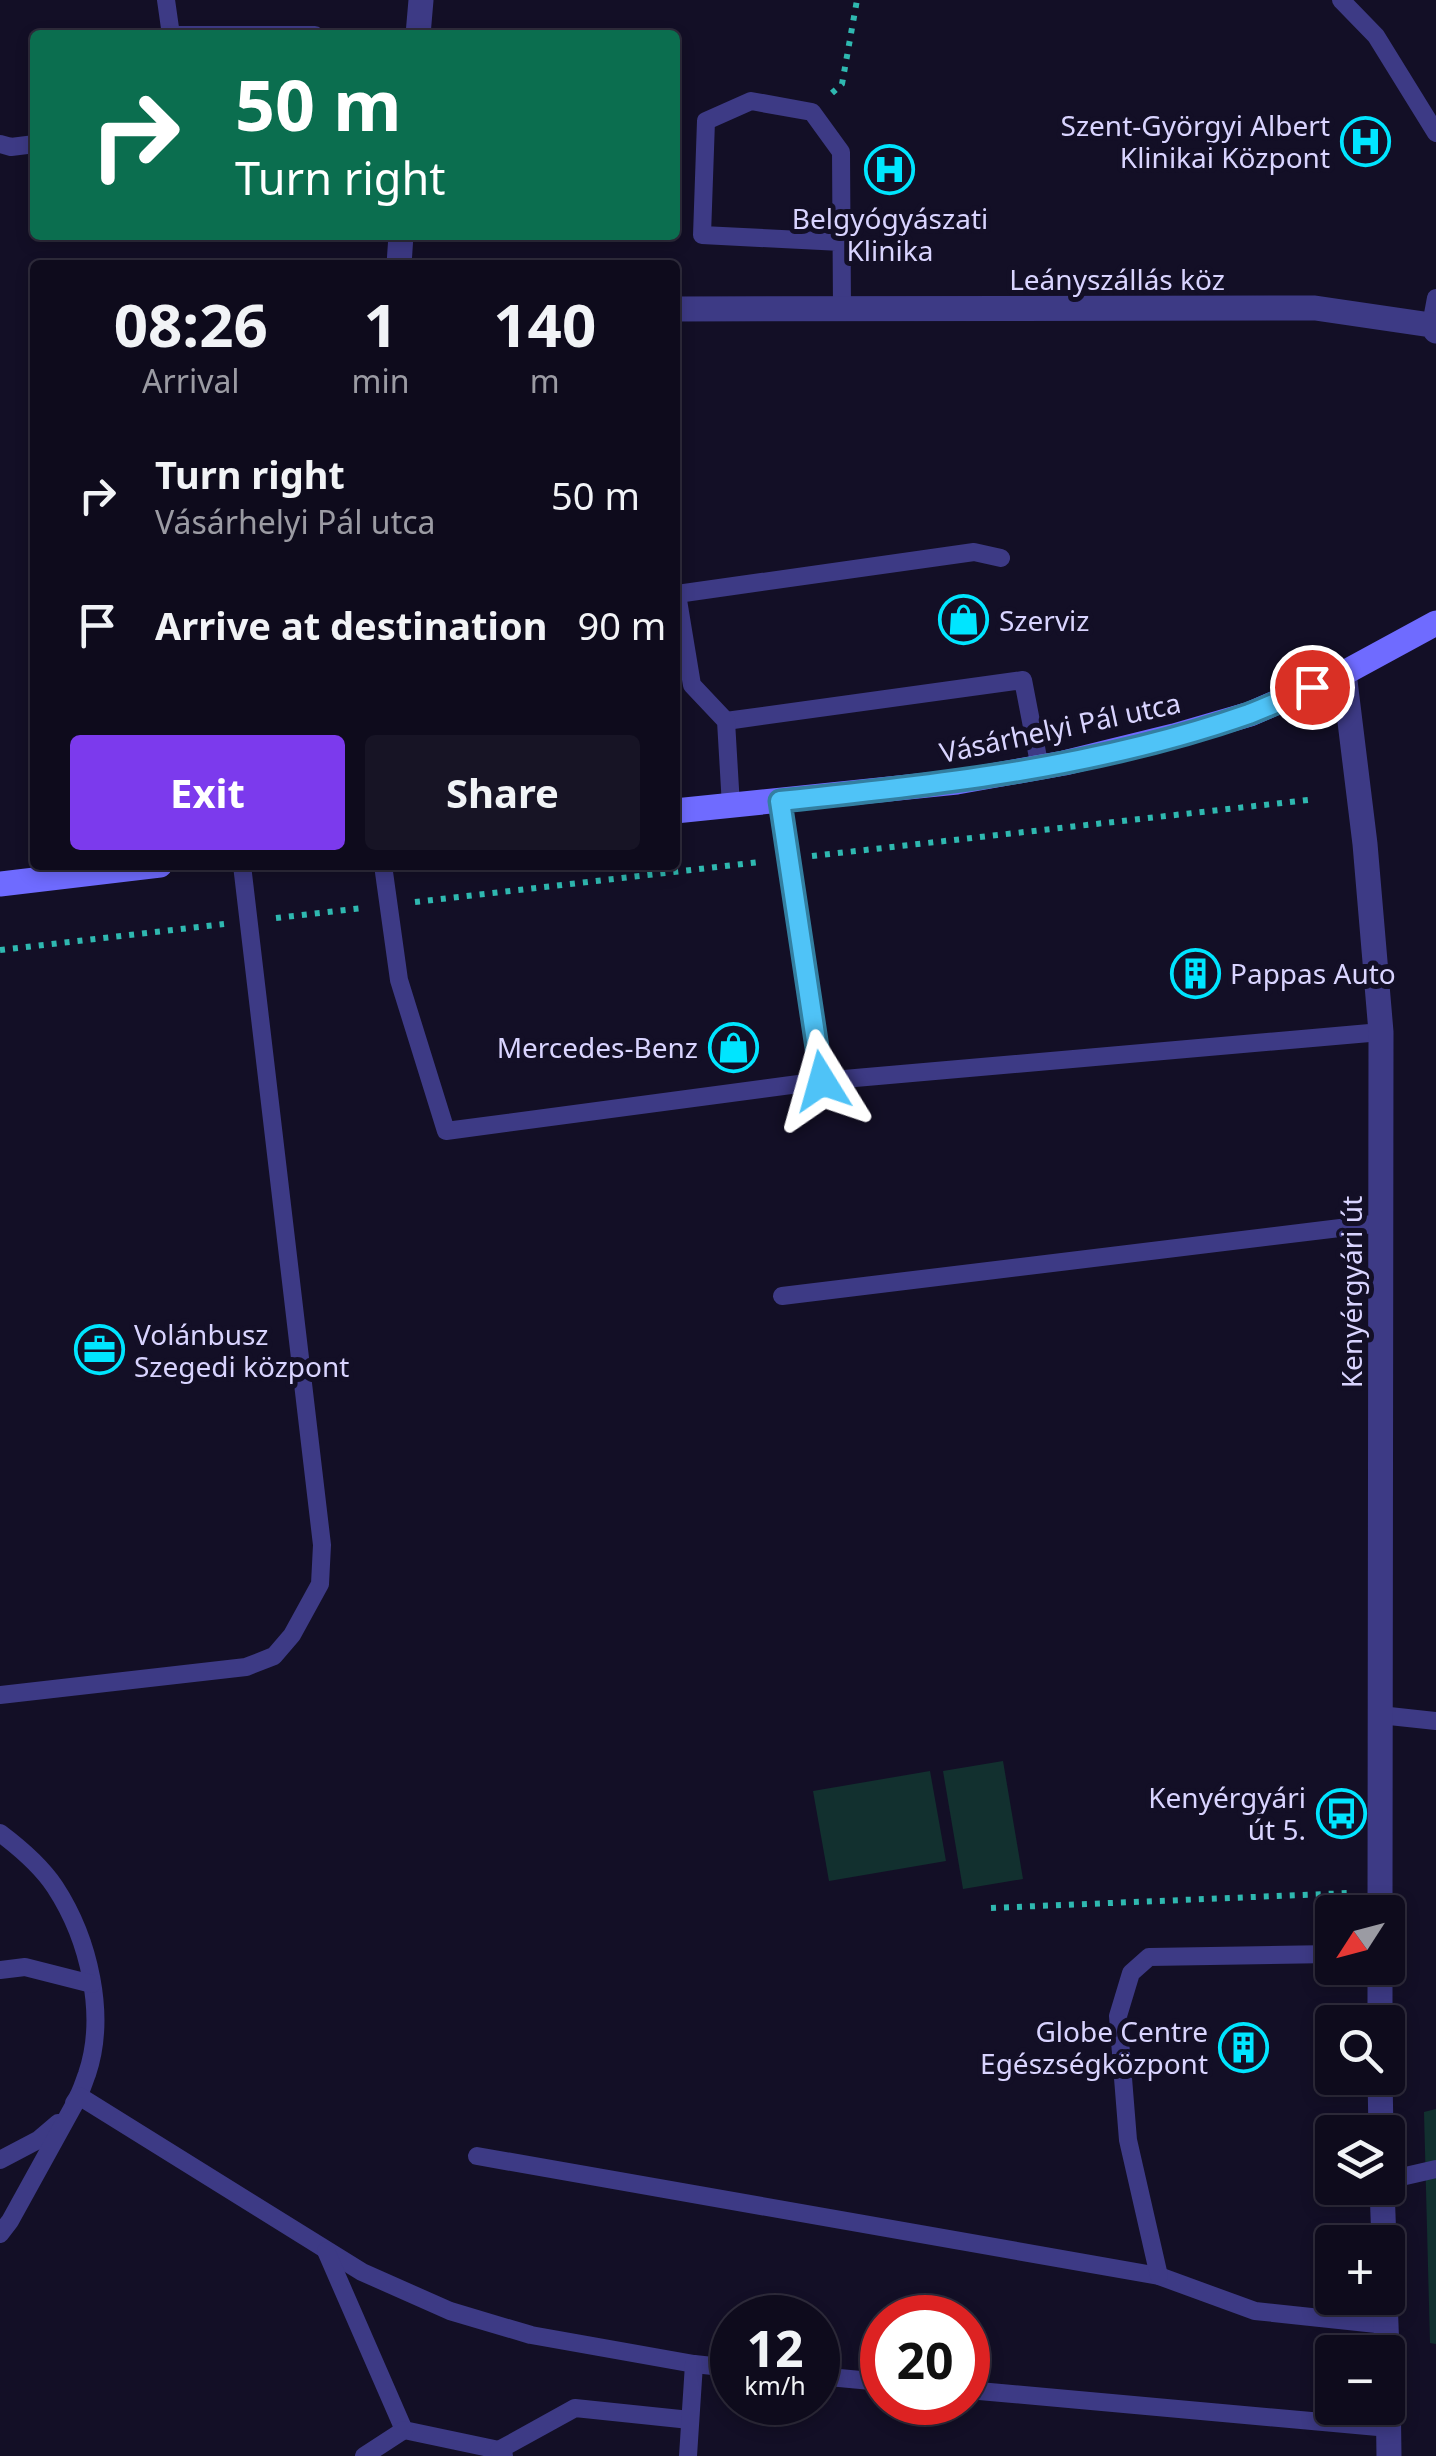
<!DOCTYPE html>
<html lang="en">
<head>
<meta charset="utf-8">
<style>
	:root { --surface:#0e0b1c; --page:#171425; --text:#f1f3f6; --muted:#9b9ba3; --line:#2e2b3b; --accent:#7c3aed }
	body { margin:0; font-family:"Noto Sans",sans-serif; background:var(--page); color:var(--text); height:100vh; display:flex; flex-direction:column; font-size:38px; white-space:nowrap }
	* { box-sizing:border-box; margin:0 }
	p { font-size:32px; color:var(--muted) }
	.icon { flex:none; width:55px; height:55px; fill:none; stroke:currentColor; stroke-width:2; stroke-linecap:round; stroke-linejoin:round }
	.map { position:relative; flex:1; overflow:hidden }
	.panel { position:absolute; left:30px; top:260px; width:650px; height:610px; display:flex; flex-direction:column; background:var(--surface); border-radius:10px; box-shadow:0 5px 15px #0003,0 0 0 2px var(--line) }
	.panel>* { flex:none }
	.banner { position:absolute; left:30px; top:30px; width:650px; height:210px; border-radius:10px; box-shadow:0 5px 15px #0003,0 0 0 2px var(--line); background:#0b6e4f; color:#fff; overflow:hidden }
	.needle { width:65px; rotate:234deg }
	.fabs { position:absolute; left:1315px; top:1895px; display:grid; gap:20px }
	.fabs a { display:grid; place-items:center; width:90px; height:90px; border-radius:10px; background:var(--surface); box-shadow:0 5px 15px #0003,0 0 0 2px var(--line); font-size:50px }
	.speed { position:absolute; left:710px; top:2295px; display:flex; gap:20px; font-size:50px; font-weight:700; text-align:center }
	.speed>* { display:grid; place-content:center; width:130px; height:130px; border-radius:50%; background:var(--surface); box-shadow:0 5px 15px #0003,0 0 0 2px var(--line); line-height:1 }
	.speed small { font-size:25px; font-weight:400 }
	.speed .limit { border:15px solid #d22; background:#fff; color:#111 }
	.pin { position:absolute; display:grid; place-items:center; width:85px; height:85px; color:#fff; margin:-42px; border:5px solid #fff; border-radius:50%; box-shadow:0 2px 10px #0007 }
	.me { position:absolute; width:110px; margin:-55px; rotate:352deg; stroke-linejoin:round; filter:drop-shadow(0 0 8px #0008) }
	.turn { display:flex; align-items:center; gap:35px; height:210px; padding:0 40px; font-size:45px }
	.turn .icon { width:130px; height:130px; stroke-width:2.5 }
	.turn b { display:block; font-size:70px; line-height:85px }
	.eta { display:flex; justify-content:space-evenly; align-items:center; height:170px; text-align:center }
	.eta b { font-size:60px; font-weight:700; line-height:70px }
	.primary-button { display:flex; gap:20px; margin-top:auto; padding:20px 40px }
	.primary-button a { flex:1; height:115px; border-radius:10px; background:var(--accent); color:#fff; font-size:40px; font-weight:700; line-height:115px; text-align:center }
	.primary-button a+a { background:var(--page); color:var(--text) }
	ul { padding:0; list-style:none }
	li { display:flex; align-items:center; gap:30px; height:130px; padding:0 40px }
	li div { flex:1 }
	li b { display:block; font-size:38px }
	li em { font-style:normal }
	.map>svg:first-child { display:block }
	.green { fill:#12302f }
	.lines { fill:none; stroke-linecap:round; stroke-linejoin:round }
	.path { stroke:#2fb8b0; stroke-width:6; stroke-dasharray:5 8; stroke-linecap:butt }
	.lane { stroke:#3d3a85; stroke-width:18 }
	.street { stroke:#3d3a85; stroke-width:25 }
	.secondary { stroke:#6f6bff; stroke-width:25 }
	.route-casing { stroke:#337fa1; stroke-width:25 }
	.route { stroke:#4fc3f7; stroke-width:18 }
	.labels { text-anchor:middle; dominant-baseline:central; stroke-width:10; stroke-linejoin:round; paint-order:stroke }
	.poi-label { font-size:28px; fill:#d9d4ff; stroke:#130f26; text-anchor:end }
	.street-label { font-size:28px; fill:#d9d4ff; stroke:#130f26 }
</style>
</head>
<body>
<div class="map">
<svg width="1436" height="2456" viewBox="0 0 1436 2456">
	<rect width="100%" height="100%" fill="#130f26"/>
	<!-- green -->
	<g class="green">
		<polygon points="1003,1761 1023,1879 963,1889 943,1771"/>
		<polygon points="930,1771 946,1861 829,1881 813,1791"/>
		<polygon points="1436,2109 1436,2344 1430,2343 1424,2112"/>
	</g>
	<g class="lines">
		<!-- path -->
		<g class="path">
			<polyline points="832,93 842,84 857,0"/>
			<polyline points="812,856 1308,800"/>
			<polyline points="415,902 760,862"/>
			<polyline points="276,918 363,908"/>
			<polyline points="0,950 224,924"/>
			<polyline points="991,1908 1349,1893"/>
		</g>
		<!-- lane -->
		<g class="lane">
			<polyline points="166,0 171,35"/>
			<polyline points="1341,0 1376,36 1436,133"/>
			<polyline points="171,35 315,35"/>
			<polyline points="0,144 11,147 35,144"/>
			<polyline points="841,242 702,235 706,121 751,101 812,112 841,152 842,309"/>
			<polyline points="1431,325 1436,298"/>
			<polyline points="726,721 1023,680 1040,768"/>
			<polyline points="780,801 821,1081 1381,1032"/>
			<polyline points="731,806 726,721 692,685 677,594 974,552 1001,558"/>
			<polyline points="383,865 399,980 446,1131 821,1081"/>
			<polyline points="782,1296 1381,1223"/>
			<polyline points="0,1695 246,1667 274,1656 292,1635 320,1584 322,1545 242,865"/>
			<polyline points="1380,1715 1436,1721"/>
			<path d="M0,1833C20,1848 41,1866 55,1887C89,1939 107,2015 87,2074C83,2084 81,2094 74,2103"/>
			<polyline points="0,1970 25,1967 92,1984"/>
			<polyline points="477,2156 1159,2276 1255,2311 1386,2325"/>
			<polyline points="0,2160 38,2140 58,2123"/>
			<polyline points="1388,2180 1436,2169"/>
			<polyline points="0,2234 10,2221 79,2096 362,2272 450,2311 531,2335 694,2364 732,2368"/>
			<polyline points="326,2251 404,2430 499,2450 504,2456"/>
			<polyline points="1159,2276 1128,2140 1118,2016 1131,1973 1149,1957 1332,1954"/>
			<polyline points="818,2376 882,2382"/>
			<polyline points="968,2390 1389,2428"/>
			<polyline points="499,2450 575,2408 690,2420"/>
			<polyline points="364,2456 404,2430"/>
			<polyline points="688,2456 694,2364"/>
		</g>
		<!-- street -->
		<g class="street">
			<polyline points="418,35 421,0"/>
			<polyline points="399,265 401,235"/>
			<polyline points="675,309 1315,308 1431,325 1436,331"/>
			<polyline points="1344,673 1365,844 1381,1032 1380,1912"/>
			<polyline points="1380,2022 1380,1968"/>
			<polyline points="1380,2078 1381,2132"/>
			<polyline points="1382,2188 1384,2242"/>
			<polyline points="1385,2298 1387,2352"/>
			<polyline points="1388,2384 1389,2456"/>
		</g>
		<!-- secondary -->
		<g class="secondary">
			<polyline points="675,811 957,782 1064,763 1174,736 1250,714 1344,673 1436,623"/>
			<polyline points="0,884 160,865"/>
		</g>
	</g>
	<g class="lines">
		<defs>
			<path id="route" d="M822,1081L780,801C938,785 1098,767 1249,714C1270,706 1291,696 1312,687"/>
		</defs>
		<!-- route casing -->
		<use href="#route" class="route-casing"/>
		<!-- route -->
		<use href="#route" class="route"/>
	</g>
	<!-- icons -->
	<defs>
		<symbol id="hospital-ring" viewBox="-11 -11 22 22"><circle r="9.5" fill="#130f26" stroke="#00e5ff" stroke-width="1.5"/><path d="M-5-5h3v3.5h4V-5h3V5h-3V1.5h-4V5h-3Z" fill="#00e5ff"/></symbol>
		<symbol id="shop-ring" viewBox="-11 -11 22 22"><circle r="9.5" fill="#130f26" stroke="#00e5ff" stroke-width="1.5"/><path d="M-5-2.5h2.3a2.7 3.5 0 0 1 5.4 0H5L5.5 6h-11ZM-1.5-2.5h3a1.5 2.3 0 0 0-3 0Z" fill="#00e5ff"/></symbol>
		<symbol id="building-ring" viewBox="-11 -11 22 22"><circle r="9.5" fill="#130f26" stroke="#00e5ff" stroke-width="1.5"/><path d="M-4-6H4V6H1V3H-1V6H-4ZM-2.5-4.3h1.7v1.8h-1.7ZM.8-4.3h1.7v1.8H.8ZM-2.5-1h1.7V.8h-1.7ZM.8-1h1.7V.8H.8Z" fill="#00e5ff"/></symbol>
		<symbol id="office-ring" viewBox="-11 -11 22 22"><circle r="9.5" fill="#130f26" stroke="#00e5ff" stroke-width="1.5"/><path d="M-6-3h4V-5.5h4V-3h4V5H-6ZM-1-4.5V-3h2v-1.5ZM-6 0V1H6V0Z" fill="#00e5ff"/></symbol>
		<symbol id="bus-ring" viewBox="-11 -11 22 22"><circle r="9.5" fill="#130f26" stroke="#00e5ff" stroke-width="1.5"/><path d="M-5-6H5V4H4V6H2V4H-2V6H-4V4H-5ZM-3.5-4V0h7V-4ZM-3.5 1.2v1.5H-2V1.2ZM2 1.2v1.5H3.5V1.2Z" fill="#00e5ff"/></symbol>
	</defs>
	<g fill-rule="evenodd">
		<use href="#hospital-ring" x="1338" y="114" width="55" height="55"/>
		<use href="#hospital-ring" x="862" y="142" width="55" height="55"/>
		<use href="#shop-ring" x="936" y="592" width="55" height="55"/>
		<use href="#building-ring" x="1168" y="946" width="55" height="55"/>
		<use href="#shop-ring" x="706" y="1020" width="55" height="55"/>
		<use href="#office-ring" x="72" y="1322" width="55" height="55"/>
		<use href="#bus-ring" x="1314" y="1786" width="55" height="55"/>
		<use href="#building-ring" x="1216" y="2020" width="55" height="55"/>
	</g>
	<g class="labels">
		<!-- poi labels -->
		<g class="poi-label">
			<text x="1330" y="125">Szent-Györgyi Albert<tspan x="1330" dy="32">Klinikai Központ</tspan></text>
			<text x="890" y="218" text-anchor="middle">Belgyógyászati<tspan x="890" dy="32">Klinika</tspan></text>
			<text x="999" y="620" text-anchor="start">Szerviz</text>
			<text x="1230" y="973" text-anchor="start">Pappas Auto</text>
			<text x="698" y="1047">Mercedes-Benz</text>
			<text x="134" y="1334" text-anchor="start">Volánbusz<tspan x="134" dy="32">Szegedi központ</tspan></text>
			<text x="1306" y="1797">Kenyérgyári<tspan x="1306" dy="32">út 5.</tspan></text>
			<text x="1208" y="2031">Globe Centre<tspan x="1208" dy="32">Egészségközpont</tspan></text>
		</g>
		<!-- street labels -->
		<g class="street-label">
			<text x="1117" y="279">Leányszállás köz</text>
			<text transform="translate(1060 727) rotate(-12)">Vásárhelyi Pál utca</text>
			<text transform="translate(1351 1292) rotate(-90)">Kenyérgyári út</text>
		</g>
	</g>
</svg>
<div class="fabs">
<a><svg class="needle" viewBox="-14 -14 28 28"><path d="M0-13l5 13h-10z" fill="#e53935"/><path d="M0 13l5-13h-10z" fill="#9b9ba3"/></svg></a>
<a><svg class="icon" aria-label="search" viewBox="0 0 24 24"><circle cx="10" cy="10" r="6"/><path d="M15 15l6 6"/></svg></a>
<a><svg class="icon" aria-label="layers" viewBox="0 0 24 24"><path d="M12 4l9 5-9 5-9-5zM3 14l9 5 9-5"/></svg></a>
<a>+</a>
<a>−</a>
</div>
<div class="speed"><div>12<small>km/h</small></div><div class="limit">20</div></div>
<div class="pin" style="left:1312px;top:687px;background:#d93025"><svg class="icon" aria-label="arrive" viewBox="0 0 24 24"><path d="M6 21V4h12l-3 4 3 4H6"/></svg></div>
<svg class="me" style="left:822px;top:1081px" viewBox="-20 -20 40 40"><path d="M0-17L14 15 0 8-14 15z" fill="#4fc3f7" stroke="#fff" stroke-width="4"/></svg>
<div class="banner">
<div class="turn"><svg class="icon" aria-label="right" viewBox="0 0 24 24"><path d="M7 20v-9h11M14 6l5 5-5 5"/></svg><div><b>50 m</b>Turn right</div></div>
</div>
<section class="panel">
<div class="eta">
<div><b>08:26</b><p>Arrival</p></div>
<div><b>1</b><p>min</p></div>
<div><b>140</b><p>m</p></div>
</div>
<ul>
<li><svg class="icon" aria-label="right" viewBox="0 0 24 24"><path d="M7 20v-9h11M14 6l5 5-5 5"/></svg><div><b>Turn right</b><p>Vásárhelyi Pál utca</p></div><em>50 m</em></li>
<li><svg class="icon" aria-label="arrive" viewBox="0 0 24 24"><path d="M6 21V4h12l-3 4 3 4H6"/></svg><div><b>Arrive at destination</b></div><em>90 m</em></li>
</ul>
<div class="primary-button"><a>Exit</a><a>Share</a></div>
</section>
</div>
</body>
</html>
